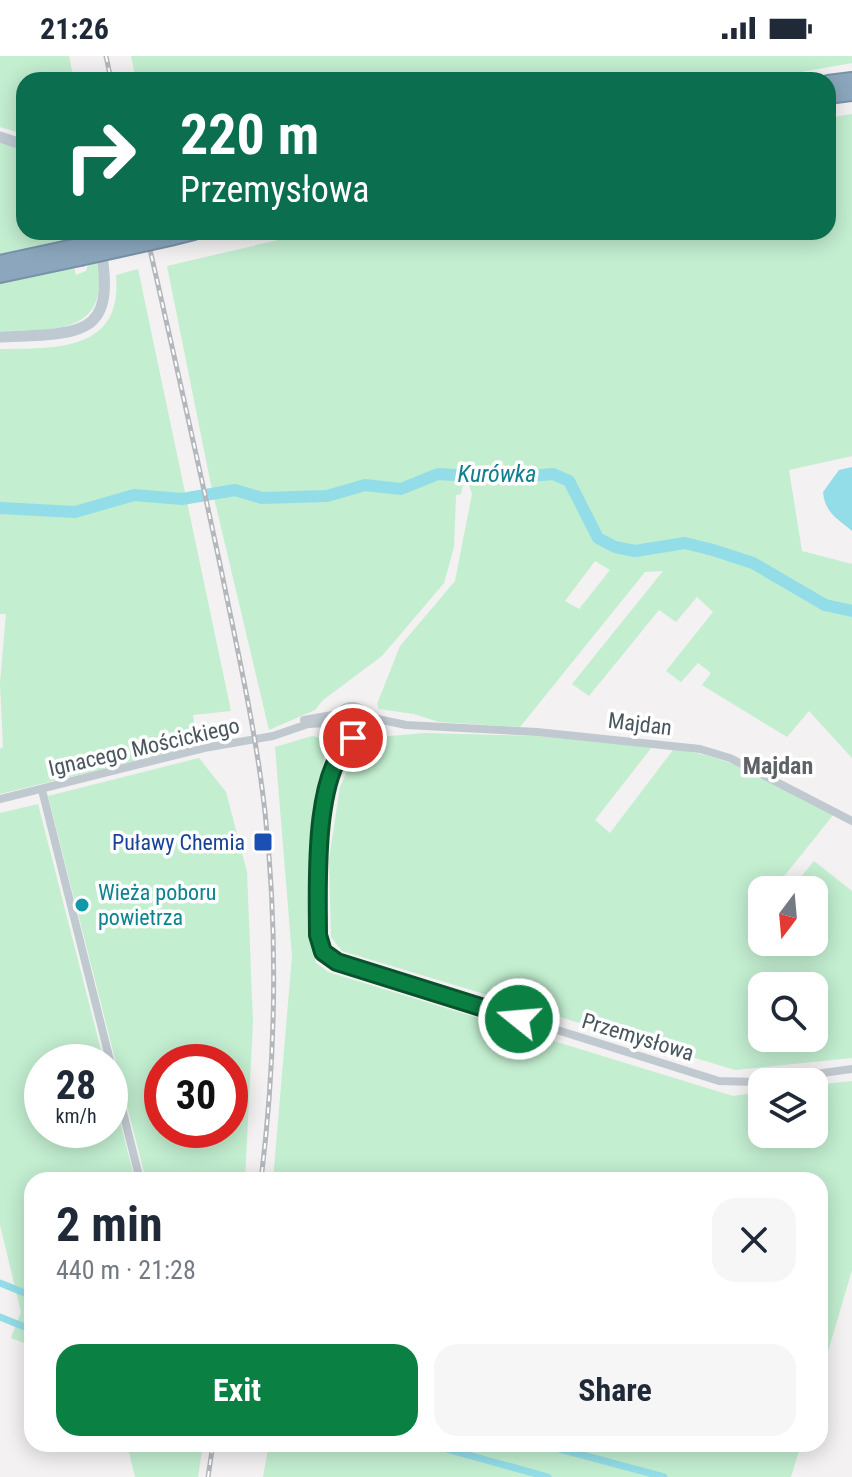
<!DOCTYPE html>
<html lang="en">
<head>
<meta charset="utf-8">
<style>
	:root { --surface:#fff; --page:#f6f6f7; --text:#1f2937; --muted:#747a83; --accent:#0b8043 }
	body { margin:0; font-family:"Roboto Condensed",sans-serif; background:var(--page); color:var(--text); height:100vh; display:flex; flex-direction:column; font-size:30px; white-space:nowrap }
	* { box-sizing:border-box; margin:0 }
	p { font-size:26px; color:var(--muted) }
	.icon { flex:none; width:44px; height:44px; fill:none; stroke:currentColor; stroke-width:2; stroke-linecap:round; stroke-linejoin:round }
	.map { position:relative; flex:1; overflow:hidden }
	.details { position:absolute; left:24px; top:1116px; width:804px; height:280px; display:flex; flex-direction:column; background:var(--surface); border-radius:24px; box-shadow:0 4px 20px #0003 }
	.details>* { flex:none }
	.guide { position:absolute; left:16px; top:16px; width:820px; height:168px; border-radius:24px; box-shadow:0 4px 20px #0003; background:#0b6e4f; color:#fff; overflow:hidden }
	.needle { width:52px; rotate:196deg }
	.controls { position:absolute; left:748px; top:820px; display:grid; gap:16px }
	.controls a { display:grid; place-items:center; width:80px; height:80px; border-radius:16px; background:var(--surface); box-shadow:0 4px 20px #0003; font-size:40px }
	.speed { position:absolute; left:24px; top:988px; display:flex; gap:16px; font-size:40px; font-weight:700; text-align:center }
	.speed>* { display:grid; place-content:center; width:104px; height:104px; border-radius:50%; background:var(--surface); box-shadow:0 4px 20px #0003; line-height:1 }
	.speed small { font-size:20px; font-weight:400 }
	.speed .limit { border:12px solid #d22; background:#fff; color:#111 }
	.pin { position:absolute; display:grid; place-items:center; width:68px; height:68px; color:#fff; margin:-34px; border:4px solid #fff; border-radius:50%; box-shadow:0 2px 8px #0007 }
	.me { position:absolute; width:88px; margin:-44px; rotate:287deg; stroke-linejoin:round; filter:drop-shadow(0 0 6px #0008) }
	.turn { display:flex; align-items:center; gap:28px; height:168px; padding:0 32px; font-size:36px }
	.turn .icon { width:104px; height:104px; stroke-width:2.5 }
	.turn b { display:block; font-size:56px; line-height:68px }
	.round { display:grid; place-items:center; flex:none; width:84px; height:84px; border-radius:24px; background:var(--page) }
	.summary { display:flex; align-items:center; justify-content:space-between; height:136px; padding:0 32px }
	h1 { font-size:48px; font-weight:700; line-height:60px }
	.cta { display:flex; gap:16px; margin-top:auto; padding:16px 32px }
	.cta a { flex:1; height:92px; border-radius:24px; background:var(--accent); color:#fff; font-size:32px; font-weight:700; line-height:92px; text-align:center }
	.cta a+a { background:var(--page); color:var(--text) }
	.status { display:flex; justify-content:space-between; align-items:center; height:56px; padding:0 40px; background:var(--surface); direction:ltr }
	.status svg { height:22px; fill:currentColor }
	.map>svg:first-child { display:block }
	.green { fill:#c3eed0; fill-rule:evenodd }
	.water { fill:#92dde8 }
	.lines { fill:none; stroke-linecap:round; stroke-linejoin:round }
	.canal { stroke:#92dde8; stroke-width:7 }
	.river { stroke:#92dde8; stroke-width:12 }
	.highway-casing { stroke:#7792a9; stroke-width:18 }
	.street { stroke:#c0c9cf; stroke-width:8 }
	.secondary { stroke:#bec9d1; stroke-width:11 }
	.highway { stroke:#8ca7bd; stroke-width:14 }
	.rail-casing { stroke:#b4b7bb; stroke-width:5 }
	.rail { stroke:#fff; stroke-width:2; stroke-dasharray:6; stroke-linecap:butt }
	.highway-bridge-casing { stroke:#7792a9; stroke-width:18; stroke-linecap:butt }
	.highway-bridge { stroke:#8ca7bd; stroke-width:14 }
	.route-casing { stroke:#07532c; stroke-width:20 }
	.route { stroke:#0b8043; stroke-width:14 }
	.transit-dot { fill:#1a4fb4; stroke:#fff; stroke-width:3 }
	.culture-dot { fill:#0f9aa8; stroke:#fff; stroke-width:3 }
	.labels { text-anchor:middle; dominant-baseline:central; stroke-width:7; stroke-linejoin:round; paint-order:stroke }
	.street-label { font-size:22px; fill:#4a565e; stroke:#fff }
	.transit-label { font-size:22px; fill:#164399; stroke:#fff; text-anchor:end }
	.culture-label { font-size:22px; fill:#0d838f; stroke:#fff; text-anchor:start }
	.water-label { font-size:24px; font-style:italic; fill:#138090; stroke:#fff }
	.neighbourhood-label { font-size:24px; font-weight:bold; fill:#5e6266; stroke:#fff }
</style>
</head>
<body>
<div class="status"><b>21:26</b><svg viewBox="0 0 49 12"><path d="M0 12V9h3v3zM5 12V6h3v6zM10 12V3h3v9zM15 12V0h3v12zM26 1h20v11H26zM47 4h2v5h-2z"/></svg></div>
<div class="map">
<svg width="852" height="1421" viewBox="0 0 852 1421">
	<rect width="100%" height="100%" fill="#f3f1f1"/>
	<!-- green -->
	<g class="green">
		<polygon points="0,0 69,0 74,24 24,24 24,78 0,71"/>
		<polygon points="131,0 852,0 852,7 756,24 136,24"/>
		<path d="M852,58V400L789,414L802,495L852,508V702L809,655L787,681L702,629L711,617L698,607L681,626L666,615L713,556L697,541L676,566L659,554L589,640L572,628L663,515L645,516L520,671L439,666L414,658L379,653L377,648L400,590L455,525L472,438L469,429L463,428L461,438L456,439L454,491L444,527L382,600L323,644L315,654L269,674L211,429L167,210L312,176H828V62ZM595,505L610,514L579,553L565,545Z"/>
		<polygon points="0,86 24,94 24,176 65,176 68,184 0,199"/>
		<path d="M97,207C111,279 52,274 0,275V226L74,212L76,219L86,215L88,209Z"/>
		<path d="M138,213L231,655L193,659L198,690L0,738V693L3,691L0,627L6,558H0V293C56,292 123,296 116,219Z"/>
		<path d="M425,677L535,680L652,691L595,764L610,777L673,694C732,698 782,732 834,758L777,829L783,834H762V886H814V834H790L814,805L852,835V1002L735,1014L342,895L331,881L329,803L340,731L357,693L378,681ZM762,930H814V982H762Z"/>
		<polygon points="312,680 327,683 311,787 315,906 328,916 733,1040 762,1036 762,1078 814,1078 814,1029 852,1025 852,1214 820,1323 820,1124 273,1124 292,900 275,691"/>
		<path d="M199,702L226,736L247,816L253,966L245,1123L146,1124L48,740ZM162,1006H230V1074H162Z"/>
		<polygon points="38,748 104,1006 42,1006 42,1074 110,1074 110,1027 135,1124 32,1124 32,1290 11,1282 21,1256 0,1169 0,757"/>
		<polygon points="127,1388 203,1388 198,1421 135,1421"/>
		<polygon points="269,1388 801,1388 791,1421 263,1421"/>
	</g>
	<!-- water -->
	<path class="water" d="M852,411V475C837,462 825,457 823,436L839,414Z"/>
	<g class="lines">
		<!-- canal -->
		<g class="canal">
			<polyline points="0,1227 32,1240"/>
			<polyline points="0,1261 32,1274"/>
			<polyline points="428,1388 548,1421"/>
			<polyline points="541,1388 664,1421"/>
		</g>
		<!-- river -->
		<polyline class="river" points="0,452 75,456 134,439 182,443 235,434 262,442 327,440 365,429 401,433 438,418 507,422 553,418 569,425 598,482 615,491 635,495 685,487 713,494 753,507 825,549 852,555"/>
		<defs>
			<g id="highway">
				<polyline points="828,27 852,24"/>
				<polyline points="828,40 852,37"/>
				<polyline points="170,182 194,176"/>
				<polyline points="0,207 78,190"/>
				<polyline points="0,219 80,202"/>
			</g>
		</defs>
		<!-- highway casing -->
		<use href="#highway" class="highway-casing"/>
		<!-- street -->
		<g class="street">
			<circle cx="352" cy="666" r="16"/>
			<polyline points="368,661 406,669 537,676 700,693 730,702 852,765"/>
			<polyline points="304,664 338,658"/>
			<path d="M340,677C341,694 332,714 328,731C321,767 304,876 329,902L719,1025L757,1026L852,1013"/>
			<polyline points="338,706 353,682"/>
			<polyline points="42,734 140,1124"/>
			<polyline points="0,743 204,692 273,680 308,668 326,667 337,671"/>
		</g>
		<!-- secondary -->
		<g class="secondary">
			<polyline points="0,81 24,89"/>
			<path d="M0,281C93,278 118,278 98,176"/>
		</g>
		<!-- highway -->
		<use href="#highway" class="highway"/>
		<defs>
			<g id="rail">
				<polyline points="106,0 111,24"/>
				<path d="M146,176C172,290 198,404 222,518C238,597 256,676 265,756C278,878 276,1002 261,1124"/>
				<polyline points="208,1421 213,1388"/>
			</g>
		</defs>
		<!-- rail casing -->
		<use href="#rail" class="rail-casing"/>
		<!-- rail -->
		<use href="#rail" class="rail"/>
		<defs>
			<g id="highway-bridge">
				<polyline points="78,190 141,176"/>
				<polyline points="80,202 170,182"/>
			</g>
		</defs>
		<!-- highway-bridge casing -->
		<use href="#highway-bridge" class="highway-bridge-casing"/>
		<!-- highway-bridge -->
		<use href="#highway-bridge" class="highway-bridge"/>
	</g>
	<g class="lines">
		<defs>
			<path id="route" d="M353,682C312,716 318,829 318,879L323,896L337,906L519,963"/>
		</defs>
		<!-- route casing -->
		<use href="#route" class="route-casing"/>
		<!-- route -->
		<use href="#route" class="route"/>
	</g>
	<!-- markers -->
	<rect class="transit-dot" x="253" y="776" width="20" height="20" rx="4"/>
	<circle class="culture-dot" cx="82" cy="849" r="8"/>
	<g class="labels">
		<!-- street labels -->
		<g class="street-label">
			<text transform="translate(640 668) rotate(7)">Majdan</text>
			<text transform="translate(144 691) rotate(-13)">Ignacego Mościckiego</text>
			<text transform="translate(638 981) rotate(17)">Przemysłowa</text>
		</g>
		<!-- transit labels -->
		<g class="transit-label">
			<text x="245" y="786">Puławy Chemia</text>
		</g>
		<!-- culture labels -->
		<g class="culture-label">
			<text x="98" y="836">Wieża poboru<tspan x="98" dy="25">powietrza</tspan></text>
		</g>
		<!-- water labels -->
		<g class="water-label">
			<text x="497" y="418">Kurówka</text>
		</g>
		<!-- neighbourhood labels -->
		<g class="neighbourhood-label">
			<text x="778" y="710">Majdan</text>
		</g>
	</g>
</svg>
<div class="controls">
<a><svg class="needle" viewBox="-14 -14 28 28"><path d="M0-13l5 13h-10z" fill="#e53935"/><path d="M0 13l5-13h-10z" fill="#747a83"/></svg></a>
<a><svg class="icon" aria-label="search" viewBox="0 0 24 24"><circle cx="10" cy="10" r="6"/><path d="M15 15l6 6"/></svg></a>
<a><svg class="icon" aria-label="layers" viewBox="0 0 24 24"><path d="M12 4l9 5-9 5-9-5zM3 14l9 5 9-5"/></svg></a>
</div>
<div class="speed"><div>28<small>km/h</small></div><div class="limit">30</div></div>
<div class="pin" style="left:353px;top:682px;background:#d93025"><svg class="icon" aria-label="arrive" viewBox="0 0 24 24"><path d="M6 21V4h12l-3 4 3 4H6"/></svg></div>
<svg class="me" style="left:519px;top:963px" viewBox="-20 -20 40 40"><circle r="17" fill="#0b8043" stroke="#fff" stroke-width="3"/><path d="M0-11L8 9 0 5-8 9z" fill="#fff"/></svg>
<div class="guide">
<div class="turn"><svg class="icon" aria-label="right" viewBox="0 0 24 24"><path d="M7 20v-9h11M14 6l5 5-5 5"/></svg><div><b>220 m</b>Przemysłowa</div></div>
</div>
<section class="details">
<div class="summary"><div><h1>2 min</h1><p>440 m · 21:28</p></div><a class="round"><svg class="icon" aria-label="close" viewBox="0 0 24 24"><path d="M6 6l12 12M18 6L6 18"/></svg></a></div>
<div class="cta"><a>Exit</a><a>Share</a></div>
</section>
</div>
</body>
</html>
